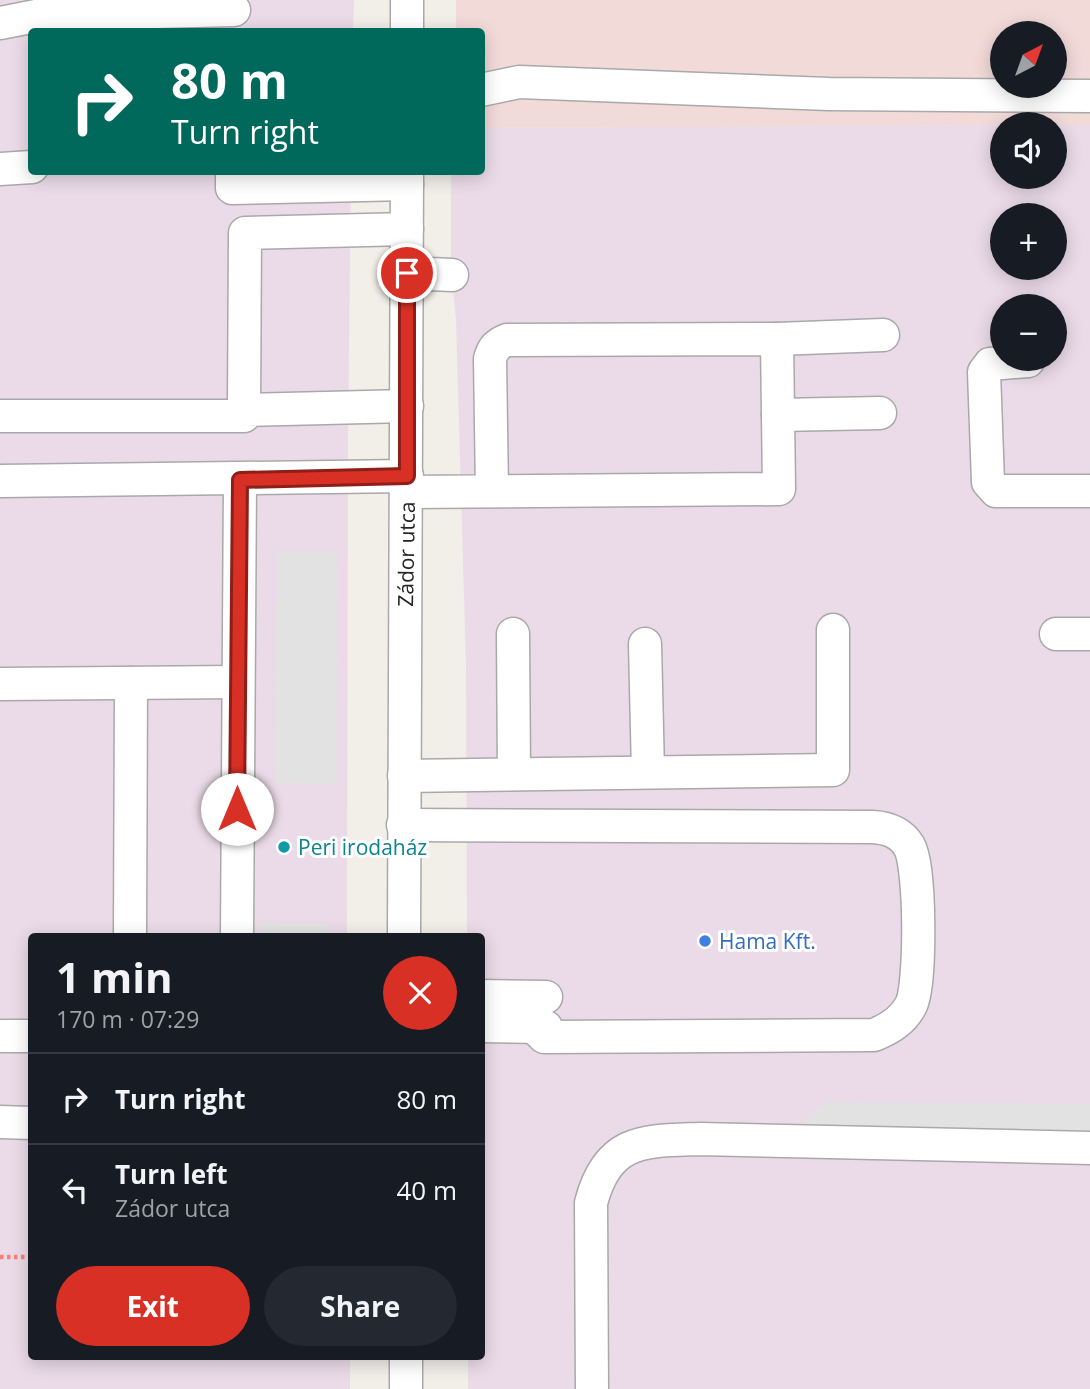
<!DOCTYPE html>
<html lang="en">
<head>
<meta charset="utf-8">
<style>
	:root { --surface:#171b24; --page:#242831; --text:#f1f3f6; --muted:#9ea1a6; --line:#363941; --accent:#d93025 }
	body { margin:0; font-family:"Open Sans",sans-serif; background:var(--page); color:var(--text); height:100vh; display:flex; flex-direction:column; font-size:26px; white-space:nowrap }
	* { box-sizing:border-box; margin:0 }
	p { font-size:23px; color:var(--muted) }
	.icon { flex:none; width:38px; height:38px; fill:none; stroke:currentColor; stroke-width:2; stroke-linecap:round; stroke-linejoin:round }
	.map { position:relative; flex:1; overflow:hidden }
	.panel { position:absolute; left:28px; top:933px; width:457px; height:427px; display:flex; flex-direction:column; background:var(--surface); border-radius:7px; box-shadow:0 4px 18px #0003 }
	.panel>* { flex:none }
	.hud { position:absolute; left:28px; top:28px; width:457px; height:147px; border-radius:7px; box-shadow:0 4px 18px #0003; background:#00695c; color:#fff; overflow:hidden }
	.needle { width:46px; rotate:41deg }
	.controls { position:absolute; left:990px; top:21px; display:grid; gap:14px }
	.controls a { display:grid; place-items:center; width:77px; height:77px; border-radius:50%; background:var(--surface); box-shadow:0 4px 18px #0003; font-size:35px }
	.pin { position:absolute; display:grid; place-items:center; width:60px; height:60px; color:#fff; margin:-30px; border:4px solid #fff; border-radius:50%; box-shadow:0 2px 7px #0007 }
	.me { position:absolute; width:77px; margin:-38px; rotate:0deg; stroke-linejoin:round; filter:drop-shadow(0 0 5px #0008) }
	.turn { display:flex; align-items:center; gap:24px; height:147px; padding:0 28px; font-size:32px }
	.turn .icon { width:91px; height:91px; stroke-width:2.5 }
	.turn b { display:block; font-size:49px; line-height:60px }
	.round { display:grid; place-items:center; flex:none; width:74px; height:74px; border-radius:37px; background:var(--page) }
	.head { display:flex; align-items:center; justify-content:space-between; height:119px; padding:0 28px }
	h1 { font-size:42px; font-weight:700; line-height:52px }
	.primary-button { display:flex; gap:14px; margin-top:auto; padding:14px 28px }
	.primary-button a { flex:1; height:80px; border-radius:42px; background:var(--accent); color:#fff; font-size:28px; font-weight:700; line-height:80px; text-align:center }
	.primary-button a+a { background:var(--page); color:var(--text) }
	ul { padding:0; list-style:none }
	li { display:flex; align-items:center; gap:21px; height:91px; padding:0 28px; border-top:2px solid var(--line) }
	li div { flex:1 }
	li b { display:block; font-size:26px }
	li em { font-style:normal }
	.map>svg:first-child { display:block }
	.commercial { fill:#f2dad9; fill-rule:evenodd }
	.industrial { fill:#ebdbe8; fill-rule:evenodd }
	.parking { fill:#e2e2e2 }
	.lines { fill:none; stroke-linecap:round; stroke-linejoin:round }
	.minor-casing { stroke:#a9a9a9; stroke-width:35 }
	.path { stroke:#fa8072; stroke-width:4.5; stroke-dasharray:3.5 3.5; stroke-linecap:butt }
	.minor { stroke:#fff; stroke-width:32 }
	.route-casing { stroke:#8d1f18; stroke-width:18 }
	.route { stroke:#d93025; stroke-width:12 }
	.culture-dot { fill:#0f9aa8; stroke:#fff; stroke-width:2.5 }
	.shop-dot { fill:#3f7fe0; stroke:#fff; stroke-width:2.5 }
	.labels { text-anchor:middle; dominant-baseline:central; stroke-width:6; stroke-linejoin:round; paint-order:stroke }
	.street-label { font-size:21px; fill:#222; stroke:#fff }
	.culture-label { font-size:21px; fill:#0d838f; stroke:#fff; text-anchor:start }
	.shop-label { font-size:21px; fill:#366cbe; stroke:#fff; text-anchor:start }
</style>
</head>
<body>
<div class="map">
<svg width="1090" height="1389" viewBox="0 0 1090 1389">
	<rect width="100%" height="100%" fill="#f2efe9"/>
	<!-- commercial -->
	<path class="commercial" d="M456,0H1090V125L481,128V32L456,31ZM1003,33H1055V86H1003Z"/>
	<!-- industrial -->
	<g class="industrial">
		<polygon points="0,0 354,0 353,31 32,32 32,172 351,172 348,443 347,936 32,936 32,1356 350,1356 350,1389 0,1389"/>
		<path d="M1003,125V177H1055V125H1090V1389H468V1356H481V936H467L466,665L456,320L451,265V172H481V128ZM1003,215H1055V268H1003ZM1003,306H1055V359H1003Z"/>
	</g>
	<!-- parking -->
	<g class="parking">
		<polygon points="277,551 338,552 336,784 275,783"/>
		<polygon points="259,922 328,924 328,936 259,936"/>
		<polygon points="826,1102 1090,1104 1090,1137 784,1137"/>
	</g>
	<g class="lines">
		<defs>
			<g id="minor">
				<polyline points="0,23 41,15 234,10"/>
				<polyline points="407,32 407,0"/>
				<polyline points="481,90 519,82 829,94 1090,96"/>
				<polyline points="0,169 32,167"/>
				<polyline points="232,172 232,188 407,184"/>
				<polyline points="407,273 452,275"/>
				<polyline points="777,339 883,335"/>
				<polyline points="1028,361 990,364 984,372 988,482 996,491 1090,491"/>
				<polyline points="244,410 245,233 407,229"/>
				<polyline points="778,415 880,413"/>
				<polyline points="0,416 244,416 244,410 407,406"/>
				<polyline points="0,481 407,476"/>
				<path d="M407,492L779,489L777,339L507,340C497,344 493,348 490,359L492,491"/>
				<polyline points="513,634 514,774"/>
				<polyline points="1056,634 1090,634"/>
				<polyline points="645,644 648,772"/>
				<polyline points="0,684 238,682"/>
				<polyline points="404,776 833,770 833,630"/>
				<path d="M403,825L873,827C889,828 901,833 909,846C921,866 921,985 911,1005C903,1021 889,1029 874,1035L544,1037L534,1027"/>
				<polyline points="130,936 131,683"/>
				<polyline points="237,936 240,480"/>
				<polyline points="404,936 407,172"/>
				<polyline points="481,996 546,997"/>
				<polyline points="481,1026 546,1027"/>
				<polyline points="0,1036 32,1036"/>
				<polyline points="0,1122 32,1123"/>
				<polyline points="406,1356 406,1389"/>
				<path d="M592,1389L591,1203C608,1138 644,1141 700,1139L1090,1148"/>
			</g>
		</defs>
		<!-- minor casing -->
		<use href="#minor" class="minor-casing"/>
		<!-- path -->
		<polyline class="path" points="0,1257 32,1257"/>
		<!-- minor -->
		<use href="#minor" class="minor"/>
	</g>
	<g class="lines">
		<defs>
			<polyline id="route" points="237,809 240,480 407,476 407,273"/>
		</defs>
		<!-- route casing -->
		<use href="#route" class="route-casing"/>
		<!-- route -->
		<use href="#route" class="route"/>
	</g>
	<!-- markers -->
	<circle class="culture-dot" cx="284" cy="847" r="7"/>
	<circle class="shop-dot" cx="705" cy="941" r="7"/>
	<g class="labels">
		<!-- street labels -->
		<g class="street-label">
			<text transform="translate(406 554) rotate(-89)">Zádor utca</text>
		</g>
		<!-- culture labels -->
		<g class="culture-label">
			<text x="298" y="847">Peri irodaház</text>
		</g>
		<!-- shop labels -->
		<g class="shop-label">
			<text x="719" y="941">Hama Kft.</text>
		</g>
	</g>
</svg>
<div class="controls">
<a><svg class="needle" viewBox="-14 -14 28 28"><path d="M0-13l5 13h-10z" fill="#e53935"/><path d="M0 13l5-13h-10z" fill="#9ea1a6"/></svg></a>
<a><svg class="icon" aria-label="sound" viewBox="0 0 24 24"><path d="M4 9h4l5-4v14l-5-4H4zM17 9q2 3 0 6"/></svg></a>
<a>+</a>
<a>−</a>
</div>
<div class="pin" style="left:407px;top:273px;background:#d93025"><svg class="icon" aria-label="arrive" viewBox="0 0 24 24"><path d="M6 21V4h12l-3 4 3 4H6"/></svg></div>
<svg class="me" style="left:237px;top:809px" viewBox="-20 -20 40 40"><circle r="19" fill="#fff"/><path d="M0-13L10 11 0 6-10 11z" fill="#d93025"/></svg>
<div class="hud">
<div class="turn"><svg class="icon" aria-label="right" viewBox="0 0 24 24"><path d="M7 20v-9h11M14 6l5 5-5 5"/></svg><div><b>80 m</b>Turn right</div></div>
</div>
<section class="panel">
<div class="head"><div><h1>1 min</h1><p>170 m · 07:29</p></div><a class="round" style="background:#d93025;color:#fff"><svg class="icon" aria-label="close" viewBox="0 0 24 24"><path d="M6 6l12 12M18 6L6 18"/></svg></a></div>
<ul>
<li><svg class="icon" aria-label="right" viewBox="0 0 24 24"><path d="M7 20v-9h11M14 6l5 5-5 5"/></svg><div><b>Turn right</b></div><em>80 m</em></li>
<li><svg class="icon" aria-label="left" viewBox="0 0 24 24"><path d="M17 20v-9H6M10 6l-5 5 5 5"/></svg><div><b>Turn left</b><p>Zádor utca</p></div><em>40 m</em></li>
</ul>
<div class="primary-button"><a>Exit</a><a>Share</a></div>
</section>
</div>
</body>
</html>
